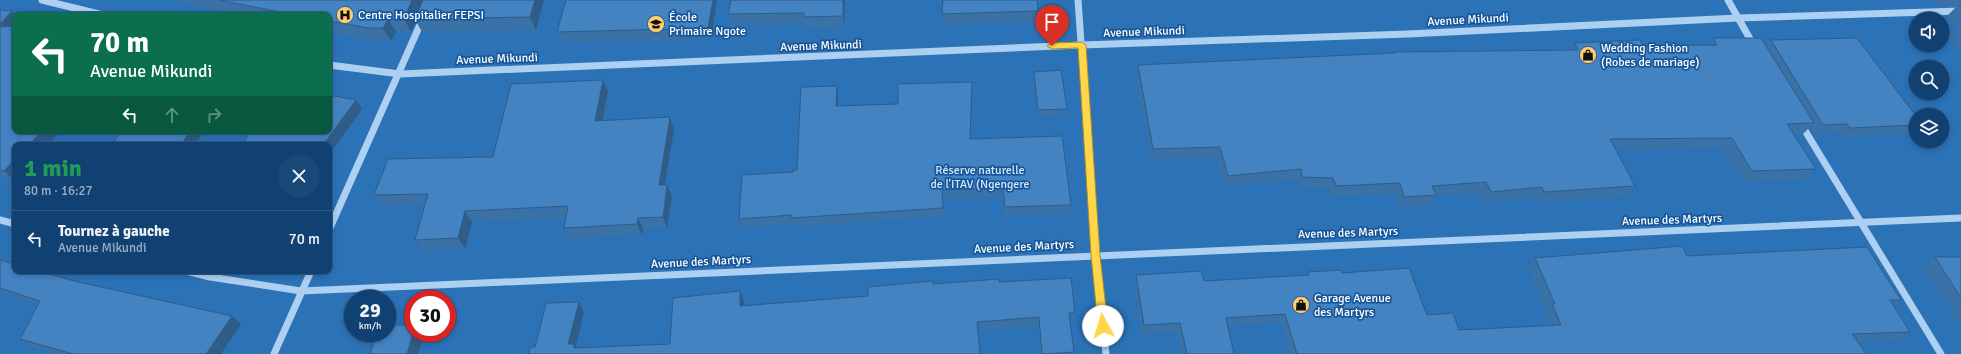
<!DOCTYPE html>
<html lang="fr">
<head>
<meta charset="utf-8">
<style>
	:root { --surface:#114173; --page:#1a4878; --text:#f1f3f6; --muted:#9cafc4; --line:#305a85 }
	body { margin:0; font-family:Signika,sans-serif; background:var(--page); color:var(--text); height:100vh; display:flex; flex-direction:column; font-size:15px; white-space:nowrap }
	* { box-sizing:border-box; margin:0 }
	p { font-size:13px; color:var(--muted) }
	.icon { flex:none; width:22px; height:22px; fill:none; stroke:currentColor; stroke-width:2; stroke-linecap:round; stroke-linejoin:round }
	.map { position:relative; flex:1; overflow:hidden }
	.side { position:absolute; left:12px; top:142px; width:320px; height:132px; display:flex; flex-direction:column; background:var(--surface); border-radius:8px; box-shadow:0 2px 6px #0003,0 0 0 1px var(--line) }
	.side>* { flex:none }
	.banner { position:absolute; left:12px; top:12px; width:320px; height:122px; border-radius:8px; box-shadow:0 2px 6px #0003,0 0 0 1px var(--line); background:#0b6e4f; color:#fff; overflow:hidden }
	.buttons { position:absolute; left:1909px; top:12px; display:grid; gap:8px }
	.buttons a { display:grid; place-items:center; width:40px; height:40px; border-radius:50%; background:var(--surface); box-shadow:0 2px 6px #0003,0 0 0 1px var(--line); font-size:20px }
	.speed { position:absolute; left:344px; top:290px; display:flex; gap:8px; font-size:20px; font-weight:700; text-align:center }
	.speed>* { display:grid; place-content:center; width:52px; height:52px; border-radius:50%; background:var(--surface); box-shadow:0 2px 6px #0003,0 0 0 1px var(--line); line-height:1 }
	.speed small { font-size:10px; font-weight:400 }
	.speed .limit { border:6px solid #d22; background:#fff; color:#111 }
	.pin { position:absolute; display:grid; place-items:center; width:34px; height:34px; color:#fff; margin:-41px -17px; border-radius:50% 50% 50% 0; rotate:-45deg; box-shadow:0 0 4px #0007 }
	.pin .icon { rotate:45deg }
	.me { position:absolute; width:44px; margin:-22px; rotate:354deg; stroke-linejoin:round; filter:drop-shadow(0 0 3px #0008) }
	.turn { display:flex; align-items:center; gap:14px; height:84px; padding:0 12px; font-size:18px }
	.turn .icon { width:52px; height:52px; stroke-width:2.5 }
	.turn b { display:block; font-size:28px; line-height:34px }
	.lanes { display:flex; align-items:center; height:38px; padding:0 12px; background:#0003; justify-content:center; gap:20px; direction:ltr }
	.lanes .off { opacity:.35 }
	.round { display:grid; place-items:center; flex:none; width:42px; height:42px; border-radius:21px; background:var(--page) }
	.head { display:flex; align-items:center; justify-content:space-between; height:68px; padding:0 12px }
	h1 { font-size:24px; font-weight:800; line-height:30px; color:#1e9e55 }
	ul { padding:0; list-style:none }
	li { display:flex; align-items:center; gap:12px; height:56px; padding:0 12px; border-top:1px solid var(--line) }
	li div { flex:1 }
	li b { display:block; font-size:15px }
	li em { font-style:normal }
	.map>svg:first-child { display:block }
	.green { fill:#2b72b7; fill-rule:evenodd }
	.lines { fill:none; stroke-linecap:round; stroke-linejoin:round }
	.minor { stroke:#accff2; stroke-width:7 }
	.wall { fill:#3a71a7 }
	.shaded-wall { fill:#305c88 }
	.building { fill:#4483c2; stroke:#305c88 }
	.route { fill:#ffd54a; stroke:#a68a30 }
	.labels { text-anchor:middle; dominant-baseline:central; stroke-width:3.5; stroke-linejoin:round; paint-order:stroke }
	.poi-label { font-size:12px; fill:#fff; stroke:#175799; text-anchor:start }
	.street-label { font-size:12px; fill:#fff; stroke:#175799 }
	.park-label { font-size:12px; fill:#d3e8fc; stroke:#175799 }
</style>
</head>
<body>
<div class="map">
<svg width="1961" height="354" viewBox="0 0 1961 354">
	<rect width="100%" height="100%" fill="#175799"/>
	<!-- green -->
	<path class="green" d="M0,0H1961V354H0ZM15,15H329V131H15ZM1916,19H1942V45H1916ZM1916,67H1942V93H1916ZM1916,115H1942V141H1916ZM15,145H329V271H15ZM353,299H387V333H353ZM413,299H447V333H413Z"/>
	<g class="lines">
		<!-- minor -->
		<g class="minor">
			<polyline points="42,0 103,15"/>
			<polyline points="1078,0 1096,255 1106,354"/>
			<polyline points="1728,0 1754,46"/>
			<polyline points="329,65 400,74 1082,45 1408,34 1738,18 1961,11"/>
			<polyline points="1801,124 1941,354"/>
			<polyline points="0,220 15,224"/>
			<polyline points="329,230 423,18"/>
			<polyline points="186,271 210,277 301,291 1961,218"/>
			<polyline points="274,354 311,271"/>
		</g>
	</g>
	<!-- wall -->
	<g class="wall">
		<polygon points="174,0 544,0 536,30 422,32 416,21 411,32 396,32 391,41 377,41 329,33 329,15 239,15 176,2"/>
		<polygon points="845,0 844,27 806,29 805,24 731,26 728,14"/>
		<polygon points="1933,0 1961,0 1961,52 1949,38 1958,30 1947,16 1957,6 1939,7"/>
		<polygon points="717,2 711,39 562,43 557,32"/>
		<polygon points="0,10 15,180 0,177"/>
		<polygon points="1038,11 1037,22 943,25 942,14"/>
		<polygon points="1713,38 1766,46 1771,40 1916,116 1916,130 1913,133 1841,137 1838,133 1814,134 1810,127 1803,134 1794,135 1816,169 1805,180 1741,182 1722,149 1616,150 1635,186 1626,197 1536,202 1535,198 1484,203 1480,193 1435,196 1429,206 1398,207 1394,194 1331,197 1329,189 1298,188 1297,180 1225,186 1217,158 1151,160 1136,77 1138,65 1393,53 1393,52 1571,50 1575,43 1644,46 1708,45"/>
		<polygon points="1034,72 1067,109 1066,115 1038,117 1033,78"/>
		<polygon points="608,91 603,121 674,129 665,185 672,196 667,228 643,229 642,235 570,239 564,228 566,218 472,222 465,249 423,251 415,240 425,205 383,206 374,195 493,157"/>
		<polygon points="972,92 971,139 1071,205 1070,214 1004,216 1003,197 942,199 944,217 793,227 792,224 742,228 739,219 797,170 838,95 838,106 898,104"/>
		<polygon points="121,131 204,131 195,145 115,145 113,143"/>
		<polygon points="1961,243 1961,251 1957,246"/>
		<polygon points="1687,256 1901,300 1893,306 1910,332 1898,341 1858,342 1866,354 1290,354 1281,323 1228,326 1234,354 1182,354 1177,332 1142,334 1134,284 1136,275 1204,281 1307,275 1308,272 1342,273 1427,315 1459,330 1549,325 1544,313 1546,311 1528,268 1535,258"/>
		<polygon points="1935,257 1961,257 1961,327 1923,266"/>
		<polygon points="0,260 74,281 241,324 221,354 57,354 31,347 20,339 38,305 0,293"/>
		<polygon points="999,282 1075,312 1074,321 1070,322 1074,354 1040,354 1038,326 978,331 529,354 535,347 584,312 576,346 577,348 670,344 740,291 744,301 744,306 868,296 933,284"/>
	</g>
	<!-- shaded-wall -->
	<g class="shaded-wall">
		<polygon points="412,0 426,0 415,19 416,21 411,32 404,19"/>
		<polygon points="535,0 544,0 536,30 530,17"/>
		<polygon points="713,0 717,0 717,2 711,39 708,28"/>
		<polygon points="843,0 845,0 844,27 843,16"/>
		<polygon points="12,11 15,15 15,28 0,29 0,24"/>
		<polygon points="388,19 396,32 391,41 383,28"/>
		<polygon points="603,80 608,91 600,133 595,121"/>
		<polygon points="972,82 972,92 970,148 970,139"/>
		<polygon points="837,86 838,95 838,116 836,106"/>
		<polygon points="329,89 335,97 329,101"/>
		<polygon points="356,100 362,109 329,155 329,145 323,145"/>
		<polygon points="670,117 674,129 663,196 659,185"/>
		<polygon points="42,131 61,131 48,145 29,145"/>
		<polygon points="190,131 204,131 195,145 181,145"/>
		<polygon points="15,159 15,180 4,171"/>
		<polygon points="667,185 672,196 667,228 663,217"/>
		<polygon points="465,211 472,222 465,249 458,238"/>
		<polygon points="638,218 643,229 642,235 637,224"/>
		<polygon points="740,291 744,301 743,315 740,306"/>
		<polygon points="579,302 584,312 576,346 580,353 568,344"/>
		<polygon points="232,316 241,324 221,354 206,354"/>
		<polygon points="413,333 423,333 424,335 418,354 407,354"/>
	</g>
	<!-- building -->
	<g class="building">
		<polygon points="219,0 412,0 404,19 388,19 383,28 369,28 329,21 329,15 294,15"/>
		<polygon points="423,0 535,0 530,17 415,19"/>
		<polygon points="566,0 713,0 708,28 557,32"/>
		<polygon points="731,0 843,0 843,16 804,17 804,13 728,14"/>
		<polygon points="943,0 1037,0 1038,11 942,14"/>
		<polygon points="1958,5 1961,5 1961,8"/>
		<polygon points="0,10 12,11 0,24"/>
		<polygon points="15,26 15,131 42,131 29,145 15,145 15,159 4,171 0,170 0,27"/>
		<polygon points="1713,38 1761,38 1814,123 1787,124 1816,169 1752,171 1732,138 1610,139 1635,186 1544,192 1542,187 1491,192 1486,182 1432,186 1436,195 1404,197 1400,183 1336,186 1333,178 1302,177 1301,169 1228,176 1220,147 1153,149 1138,65 1394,53 1393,52 1578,50 1575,43 1640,40 1644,46 1717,45"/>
		<polygon points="1857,38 1916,116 1916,125 1850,128 1847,124 1823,125 1771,40"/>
		<polygon points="1061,70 1067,109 1038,110 1034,72"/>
		<polygon points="603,80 595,121 670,117 659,185 667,185 663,217 638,218 637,224 564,228 568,206 465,211 458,238 415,240 428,194 374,195 388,159 493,157 511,84"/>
		<polygon points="972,82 970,139 1062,136 1071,205 1005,207 1003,188 942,190 943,208 791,218 791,215 739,219 742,175 793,172 793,170 797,170 801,87 837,86 836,106 898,104 898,84"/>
		<polygon points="329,95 356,100 323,145 243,145 250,131 329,131"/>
		<polygon points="121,131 190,131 181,145 119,145 120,144 113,143"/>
		<polygon points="1682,246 1687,256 1867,247 1901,300 1890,300 1910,332 1852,334 1866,354 1297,354 1285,314 1226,318 1234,354 1187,354 1180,323 1144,325 1136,275 1201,271 1204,281 1309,275 1308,272 1341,270 1342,273 1409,268 1427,315 1453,313 1459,330 1561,325 1552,304 1555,304 1535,258"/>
		<polygon points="1935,257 1961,257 1961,298"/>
		<polygon points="0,260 15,264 15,271 39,271 74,281 232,316 206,354 73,354 20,339 40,301 0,288"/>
		<polygon points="1071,278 1075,312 1069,313 1074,352 1042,354 1039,317 977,322 980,354 527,354 529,354 530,347 535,347 546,303 579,302 568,344 574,344 574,348 670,344 673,298 740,291 740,306 868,296 868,287 933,281 933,284 999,279 999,282"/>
		<polygon points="387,325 413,325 413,333 407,354 370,354 377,333 387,333"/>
	</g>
	<!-- route -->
	<polygon class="route" points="1082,42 1086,45 1100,255 1108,326 1107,329 1103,330 1100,329 1098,326 1091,255 1078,48 1052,49 1047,46 1052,43"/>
	<!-- icons -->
	<defs>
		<symbol id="hospital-disc" viewBox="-11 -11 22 22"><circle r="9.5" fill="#ffcd6c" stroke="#175799"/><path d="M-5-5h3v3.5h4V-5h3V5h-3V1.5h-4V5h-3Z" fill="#111"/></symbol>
		<symbol id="school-disc" viewBox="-11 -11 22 22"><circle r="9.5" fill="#ffcd6c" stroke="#175799"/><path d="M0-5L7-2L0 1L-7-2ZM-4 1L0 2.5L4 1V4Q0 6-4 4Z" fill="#111"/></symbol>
		<symbol id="shop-disc" viewBox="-11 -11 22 22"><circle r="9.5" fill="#ffcd6c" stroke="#175799"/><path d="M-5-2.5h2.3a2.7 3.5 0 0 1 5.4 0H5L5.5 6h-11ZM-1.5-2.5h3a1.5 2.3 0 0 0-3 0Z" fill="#111"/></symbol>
	</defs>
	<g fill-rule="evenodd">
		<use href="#hospital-disc" x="335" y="5" width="20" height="20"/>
		<use href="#school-disc" x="646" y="14" width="20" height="20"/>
		<use href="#shop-disc" x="1578" y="45" width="20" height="20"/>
		<use href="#shop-disc" x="1291" y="295" width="20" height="20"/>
	</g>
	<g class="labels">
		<!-- poi labels -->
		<g class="poi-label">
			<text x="358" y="15">Centre Hospitalier FEPSI</text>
			<text x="669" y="17">École<tspan x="669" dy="14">Primaire Ngote</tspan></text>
			<text x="1601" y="48">Wedding Fashion<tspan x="1601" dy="14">(Robes de mariage)</tspan></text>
			<text x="1314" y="298">Garage Avenue<tspan x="1314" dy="14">des Martyrs</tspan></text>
		</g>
		<!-- street labels -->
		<g class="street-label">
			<text transform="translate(1468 20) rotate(-3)">Avenue Mikundi</text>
			<text transform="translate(1144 32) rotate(-2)">Avenue Mikundi</text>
			<text transform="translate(821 46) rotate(-2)">Avenue Mikundi</text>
			<text transform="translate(497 59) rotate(-2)">Avenue Mikundi</text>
			<text transform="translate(1672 220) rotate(-2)">Avenue des Martyrs</text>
			<text transform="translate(1348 233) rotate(-2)">Avenue des Martyrs</text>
			<text transform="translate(1024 247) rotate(-3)">Avenue des Martyrs</text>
			<text transform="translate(701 262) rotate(-3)">Avenue des Martyrs</text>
		</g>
		<!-- park labels -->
		<g class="park-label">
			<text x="980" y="170">Réserve naturelle<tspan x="980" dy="14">de l'ITAV (Ngengere</tspan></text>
		</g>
	</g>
</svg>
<div class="buttons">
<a><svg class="icon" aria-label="sound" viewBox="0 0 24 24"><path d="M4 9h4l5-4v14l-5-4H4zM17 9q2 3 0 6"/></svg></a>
<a><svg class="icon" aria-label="search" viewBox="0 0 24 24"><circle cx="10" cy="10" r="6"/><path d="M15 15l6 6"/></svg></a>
<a><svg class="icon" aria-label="layers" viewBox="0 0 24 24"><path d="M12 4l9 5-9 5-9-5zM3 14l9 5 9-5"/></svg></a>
</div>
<div class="speed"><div>29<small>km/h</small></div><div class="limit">30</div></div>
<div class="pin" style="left:1052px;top:46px;background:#d93025"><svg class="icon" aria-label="arrive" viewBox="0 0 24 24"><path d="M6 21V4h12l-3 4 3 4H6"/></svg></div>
<svg class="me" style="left:1103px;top:326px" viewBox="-20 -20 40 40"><circle r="19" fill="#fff"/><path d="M0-13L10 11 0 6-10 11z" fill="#ffd54a"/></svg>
<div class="banner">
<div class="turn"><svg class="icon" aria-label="left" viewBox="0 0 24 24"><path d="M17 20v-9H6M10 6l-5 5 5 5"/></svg><div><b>70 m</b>Avenue Mikundi</div></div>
<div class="lanes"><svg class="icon" aria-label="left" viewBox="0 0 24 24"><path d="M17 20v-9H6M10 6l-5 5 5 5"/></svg><svg class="icon off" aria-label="ahead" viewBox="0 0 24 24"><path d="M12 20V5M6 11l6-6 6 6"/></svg><svg class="icon off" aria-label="right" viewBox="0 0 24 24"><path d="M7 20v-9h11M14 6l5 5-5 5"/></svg></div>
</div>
<section class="side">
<div class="head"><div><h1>1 min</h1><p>80 m · 16:27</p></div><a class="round"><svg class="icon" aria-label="close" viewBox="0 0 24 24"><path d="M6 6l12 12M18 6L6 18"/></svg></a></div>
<ul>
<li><svg class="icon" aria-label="left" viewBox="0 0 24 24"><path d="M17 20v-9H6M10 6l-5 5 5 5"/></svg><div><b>Tournez à gauche</b><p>Avenue Mikundi</p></div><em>70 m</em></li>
</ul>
</section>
</div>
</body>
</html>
